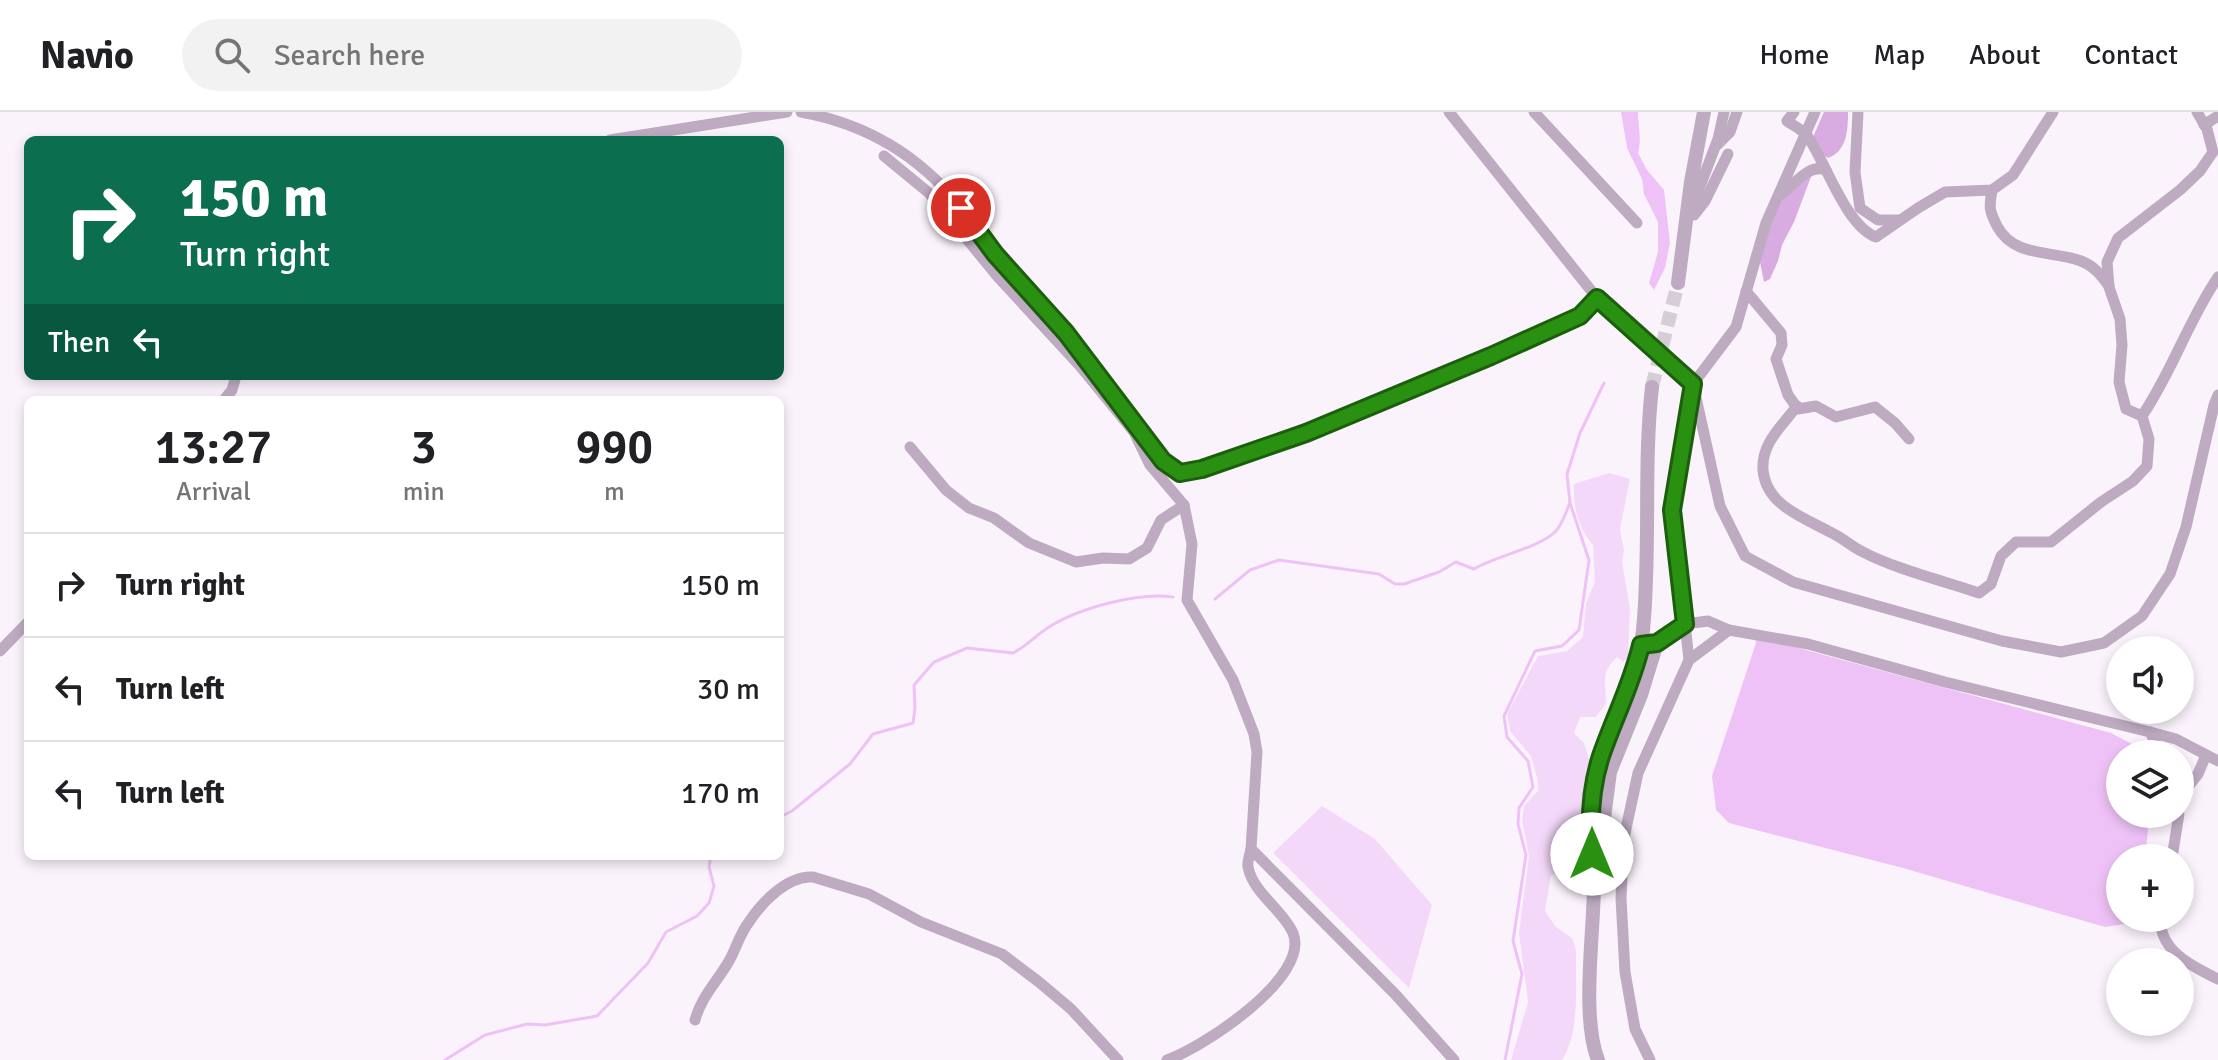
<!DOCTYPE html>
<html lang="en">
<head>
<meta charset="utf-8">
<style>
	:root { --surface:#fff; --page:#f2f2f2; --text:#202124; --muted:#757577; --line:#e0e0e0 }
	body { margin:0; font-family:Signika,sans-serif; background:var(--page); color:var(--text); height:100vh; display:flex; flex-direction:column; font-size:30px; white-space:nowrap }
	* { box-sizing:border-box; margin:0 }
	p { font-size:26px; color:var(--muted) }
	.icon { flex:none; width:44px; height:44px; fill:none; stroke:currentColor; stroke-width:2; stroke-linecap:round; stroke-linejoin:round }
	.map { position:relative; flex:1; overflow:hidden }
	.panel { position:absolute; left:24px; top:284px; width:760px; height:464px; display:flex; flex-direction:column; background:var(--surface); border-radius:12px; box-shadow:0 4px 12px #0003 }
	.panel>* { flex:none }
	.banner { position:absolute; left:24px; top:24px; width:760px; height:244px; border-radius:12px; box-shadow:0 4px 12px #0003; background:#0b6e4f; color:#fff; overflow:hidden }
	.fabs { position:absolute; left:2106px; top:524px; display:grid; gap:16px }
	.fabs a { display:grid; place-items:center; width:88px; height:88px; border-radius:50%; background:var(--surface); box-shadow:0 4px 12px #0003; font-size:40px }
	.pin { position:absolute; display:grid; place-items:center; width:68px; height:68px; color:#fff; margin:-34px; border:4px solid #fff; border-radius:50%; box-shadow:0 2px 8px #0007 }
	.me { position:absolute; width:88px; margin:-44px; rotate:0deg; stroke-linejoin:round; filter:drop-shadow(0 0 6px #0008) }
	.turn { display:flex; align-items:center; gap:28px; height:168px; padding:0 24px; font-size:36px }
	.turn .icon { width:104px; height:104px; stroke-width:2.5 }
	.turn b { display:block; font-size:56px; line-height:68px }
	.then { display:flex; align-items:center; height:76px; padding:0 24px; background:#0003; gap:16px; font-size:30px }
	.eta { display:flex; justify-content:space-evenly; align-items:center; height:136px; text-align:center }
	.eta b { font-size:48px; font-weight:600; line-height:56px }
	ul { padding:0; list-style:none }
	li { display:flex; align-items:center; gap:24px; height:104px; padding:0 24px; border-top:2px solid var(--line) }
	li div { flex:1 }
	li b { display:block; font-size:30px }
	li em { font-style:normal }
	header { display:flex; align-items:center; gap:48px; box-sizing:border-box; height:112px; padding:0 40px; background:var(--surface); border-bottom:2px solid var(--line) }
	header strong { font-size:38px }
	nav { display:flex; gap:44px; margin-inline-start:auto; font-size:28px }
	.search { width:560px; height:72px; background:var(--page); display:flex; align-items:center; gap:20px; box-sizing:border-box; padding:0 28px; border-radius:44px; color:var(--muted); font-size:30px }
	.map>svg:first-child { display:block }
	.green { fill:#f4d8fa }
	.forest { fill:#d8ace1 }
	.water { fill:#efc2f7 }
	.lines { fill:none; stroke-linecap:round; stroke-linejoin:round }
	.stream { stroke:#efc2f7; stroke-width:3 }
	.tertiary-tunnel { stroke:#d5ced6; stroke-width:14; stroke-dasharray:14 7; stroke-linecap:butt }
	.minor { stroke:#beabc2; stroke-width:11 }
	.tertiary { stroke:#beabc2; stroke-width:14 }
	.route-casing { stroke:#1b5e0b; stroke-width:20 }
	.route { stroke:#299011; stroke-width:14 }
</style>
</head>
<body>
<header>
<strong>Navio</strong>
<div class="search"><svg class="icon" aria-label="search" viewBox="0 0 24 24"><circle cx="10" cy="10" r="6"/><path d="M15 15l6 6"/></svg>Search here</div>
<nav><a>Home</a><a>Map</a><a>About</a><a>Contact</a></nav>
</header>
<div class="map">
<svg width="2218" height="948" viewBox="0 0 2218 948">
	<rect width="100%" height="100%" fill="#fbf3fc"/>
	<!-- green -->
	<g class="green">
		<path d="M1609,361L1630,367L1620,417L1624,439L1622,450L1630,497L1628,545L1623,550L1617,545C1600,561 1606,570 1606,591L1596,605H1580L1574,621L1584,631L1590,650L1581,717L1584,755L1581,766L1564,760L1551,763L1545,799L1555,814L1573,827L1576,839C1575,873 1581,918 1562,948H1511L1528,890L1519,821L1529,744L1522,708L1524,694L1538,679V669L1531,644L1510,619L1507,602L1538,544L1567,539L1583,525L1586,491L1595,470L1593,433C1578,416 1573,395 1574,372Z"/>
		<polygon points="1322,694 1375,727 1432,793 1409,876 1273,741"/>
	</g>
	<!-- forest -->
	<g class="forest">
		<path d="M1824,0H1848C1848,18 1847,39 1828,46L1821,41L1813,25Z"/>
		<polygon points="1812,62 1794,110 1782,133 1778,149 1770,167 1764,170 1760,150 1761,137 1779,90"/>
	</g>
	<!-- water -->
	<g class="water">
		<path d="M1621,0H1638C1638,15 1642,26 1638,41L1647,58L1664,78L1670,131L1665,156L1654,178L1649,171L1658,140V110L1644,82L1642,67L1627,36Z"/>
		<polygon points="1754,524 2111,621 2134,633 2136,642 2120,642 2120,702 2145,702 2148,718 2145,746 2120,746 2120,806 2134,806 2131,811 2105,815 1903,756 1729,711 1716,698 1712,664 1756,531"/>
	</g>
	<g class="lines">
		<!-- stream -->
		<g class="stream">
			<path d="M1215,487L1250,458L1279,448L1379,462L1395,472H1404L1439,460L1456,450L1474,457C1496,444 1538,436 1555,420C1562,414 1566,399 1570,391"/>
			<path d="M780,705L792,699L850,652L873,622L913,611L915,596L914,573L934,550L967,536L1013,541C1027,534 1036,523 1049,515C1079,496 1138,480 1173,485"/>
			<polyline points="445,948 485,923 527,912 545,913 597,904 648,851 666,820 697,804 709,791 714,774 709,755 711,744"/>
			<polyline points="1505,948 1522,862 1513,829 1526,743 1518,712 1519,696 1533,675 1528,649 1507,625 1504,604 1535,539 1562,534 1579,518 1589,448 1570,391 1567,362 1580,321 1604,271"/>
		</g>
		<!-- tertiary-tunnel -->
		<polyline class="tertiary-tunnel" points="1652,275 1678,171"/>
		<!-- minor -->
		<g class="minor">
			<path d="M801,0C867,12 918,43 961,95C974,111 984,129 998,145C1020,171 1046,195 1068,223C1083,242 1097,262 1112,282"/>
			<polyline points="1449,0 1597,186 1693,272 1720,394 1745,444 1793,470 2002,529 2061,540 2104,531 2142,504 2170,462 2186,415 2214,293 2218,283"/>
			<polyline points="1534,0 1637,111"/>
			<path d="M1794,0L1787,9C1794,14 1803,18 1808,25C1826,51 1846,114 1876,125L1918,96L1945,80L1992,78L2013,63L2053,0"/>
			<polyline points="1858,0 1855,60 1860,96 1878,108 1899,108"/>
			<polyline points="2204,13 2218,4"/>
			<polyline points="610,28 787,0"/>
			<polyline points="1717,33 1730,20 1737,0"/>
			<polyline points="884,44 929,81 998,165 1080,254 1134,320 1150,353 1184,393 1192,432 1187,488 1233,568 1254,622 1257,640 1251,737 1395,882 1454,948"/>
			<path d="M1992,78C1989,96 1989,98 1997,114C2014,146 2052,138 2081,149C2094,154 2101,163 2109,174"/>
			<path d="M1782,82C1795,72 1809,51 1826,58"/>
			<polyline points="1691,98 1718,27 1724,0"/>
			<polyline points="1694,103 1705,89 1728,42"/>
			<polyline points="1746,179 1781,221 1782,233 1776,247 1788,283 1798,297 1816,294 1836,305 1875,295 1895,311 1909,327"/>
			<polyline points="224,288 232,278 236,264"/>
			<path d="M1797,294C1783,313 1761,331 1763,358C1766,394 1805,406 1832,421C1843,426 1852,435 1863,440C1895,457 1944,469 1979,481L1991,472L2001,444L2016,430H2051L2101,390L2133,369L2147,354L2149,327L2142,304L2126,297L2119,270L2122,233L2120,207L2109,175L2107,150L2118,126L2180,78L2200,59L2213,40L2207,17L2197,0"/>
			<path d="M2142,304C2172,260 2188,209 2218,165"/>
			<polyline points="1137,315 1163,349 1180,361 1202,357 1306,321 1544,221 1580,204 1597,186"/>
			<polyline points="910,335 946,378 969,396 994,406 1029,431 1076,450 1103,446 1129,447 1147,436 1161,408 1184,393"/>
			<polyline points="1657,531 1685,512 1672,398 1693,272 1736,215 1766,111 1815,0"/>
			<polyline points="0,539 28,510"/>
			<polyline points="1689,548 1685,512 1708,509 1729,518 1808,532 1945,570 2150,620 2176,627 2218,649"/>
			<polyline points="2150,620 2161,642"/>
			<polyline points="2182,682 2198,662 2206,643"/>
			<polyline points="2172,746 2179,702"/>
			<path d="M2161,806C2158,838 2193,855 2218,867"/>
			<path d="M695,908C701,885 717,870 729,849C736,837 740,821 749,810C762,790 788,763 813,765L869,782L921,810L1002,842L1039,870L1071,897L1118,948"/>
			<path d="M1167,948C1202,936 1311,865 1293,821C1283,798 1253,781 1248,755C1247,750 1250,742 1251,737"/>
			<polyline points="1650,948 1635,917 1625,860 1621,786 1624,726 1638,661 1689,548 1729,518"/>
		</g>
		<!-- tertiary -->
		<g class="tertiary">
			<polyline points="1678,171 1691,70 1704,0"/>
			<polyline points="1599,744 1610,660 1641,583 1657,531 1641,533"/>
			<path d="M1598,948C1581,905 1594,820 1594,772C1595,735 1587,699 1596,663C1609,613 1638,570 1643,518C1651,437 1643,356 1652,275"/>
		</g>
	</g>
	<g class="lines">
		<defs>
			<path id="route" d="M961,96L995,142L1066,221L1163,349L1180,361L1202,357L1306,321L1491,244L1580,204L1597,186L1693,272L1672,398L1685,512L1657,531L1641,533C1632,572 1614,606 1601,644C1591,675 1589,709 1592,742"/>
		</defs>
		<!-- route casing -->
		<use href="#route" class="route-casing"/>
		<!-- route -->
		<use href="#route" class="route"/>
	</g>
</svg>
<div class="fabs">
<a><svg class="icon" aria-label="sound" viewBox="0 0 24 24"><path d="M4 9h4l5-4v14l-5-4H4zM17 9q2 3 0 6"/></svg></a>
<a><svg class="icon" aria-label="layers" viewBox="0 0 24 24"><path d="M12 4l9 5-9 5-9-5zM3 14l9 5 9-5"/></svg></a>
<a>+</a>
<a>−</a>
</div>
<div class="pin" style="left:961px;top:96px;background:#d93025"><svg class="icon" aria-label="arrive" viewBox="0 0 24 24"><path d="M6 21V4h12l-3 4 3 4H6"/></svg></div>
<svg class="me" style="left:1592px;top:742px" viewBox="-20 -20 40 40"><circle r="19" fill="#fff"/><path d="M0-13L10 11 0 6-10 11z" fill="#299011"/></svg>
<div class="banner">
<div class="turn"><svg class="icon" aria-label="right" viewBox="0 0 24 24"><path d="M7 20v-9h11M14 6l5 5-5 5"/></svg><div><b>150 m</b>Turn right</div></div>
<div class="then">Then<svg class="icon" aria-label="left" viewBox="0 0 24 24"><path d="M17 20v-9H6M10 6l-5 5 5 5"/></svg></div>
</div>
<section class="panel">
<div class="eta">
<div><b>13:27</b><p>Arrival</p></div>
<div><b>3</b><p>min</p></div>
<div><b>990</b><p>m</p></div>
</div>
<ul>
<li><svg class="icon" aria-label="right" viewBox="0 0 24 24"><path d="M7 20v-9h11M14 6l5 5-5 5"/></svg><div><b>Turn right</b></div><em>150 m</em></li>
<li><svg class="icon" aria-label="left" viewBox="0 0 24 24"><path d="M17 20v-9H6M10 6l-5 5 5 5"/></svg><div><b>Turn left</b></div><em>30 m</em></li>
<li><svg class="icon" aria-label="left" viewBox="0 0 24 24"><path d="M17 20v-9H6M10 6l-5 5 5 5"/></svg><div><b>Turn left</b></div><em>170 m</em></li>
</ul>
</section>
</div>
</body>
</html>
